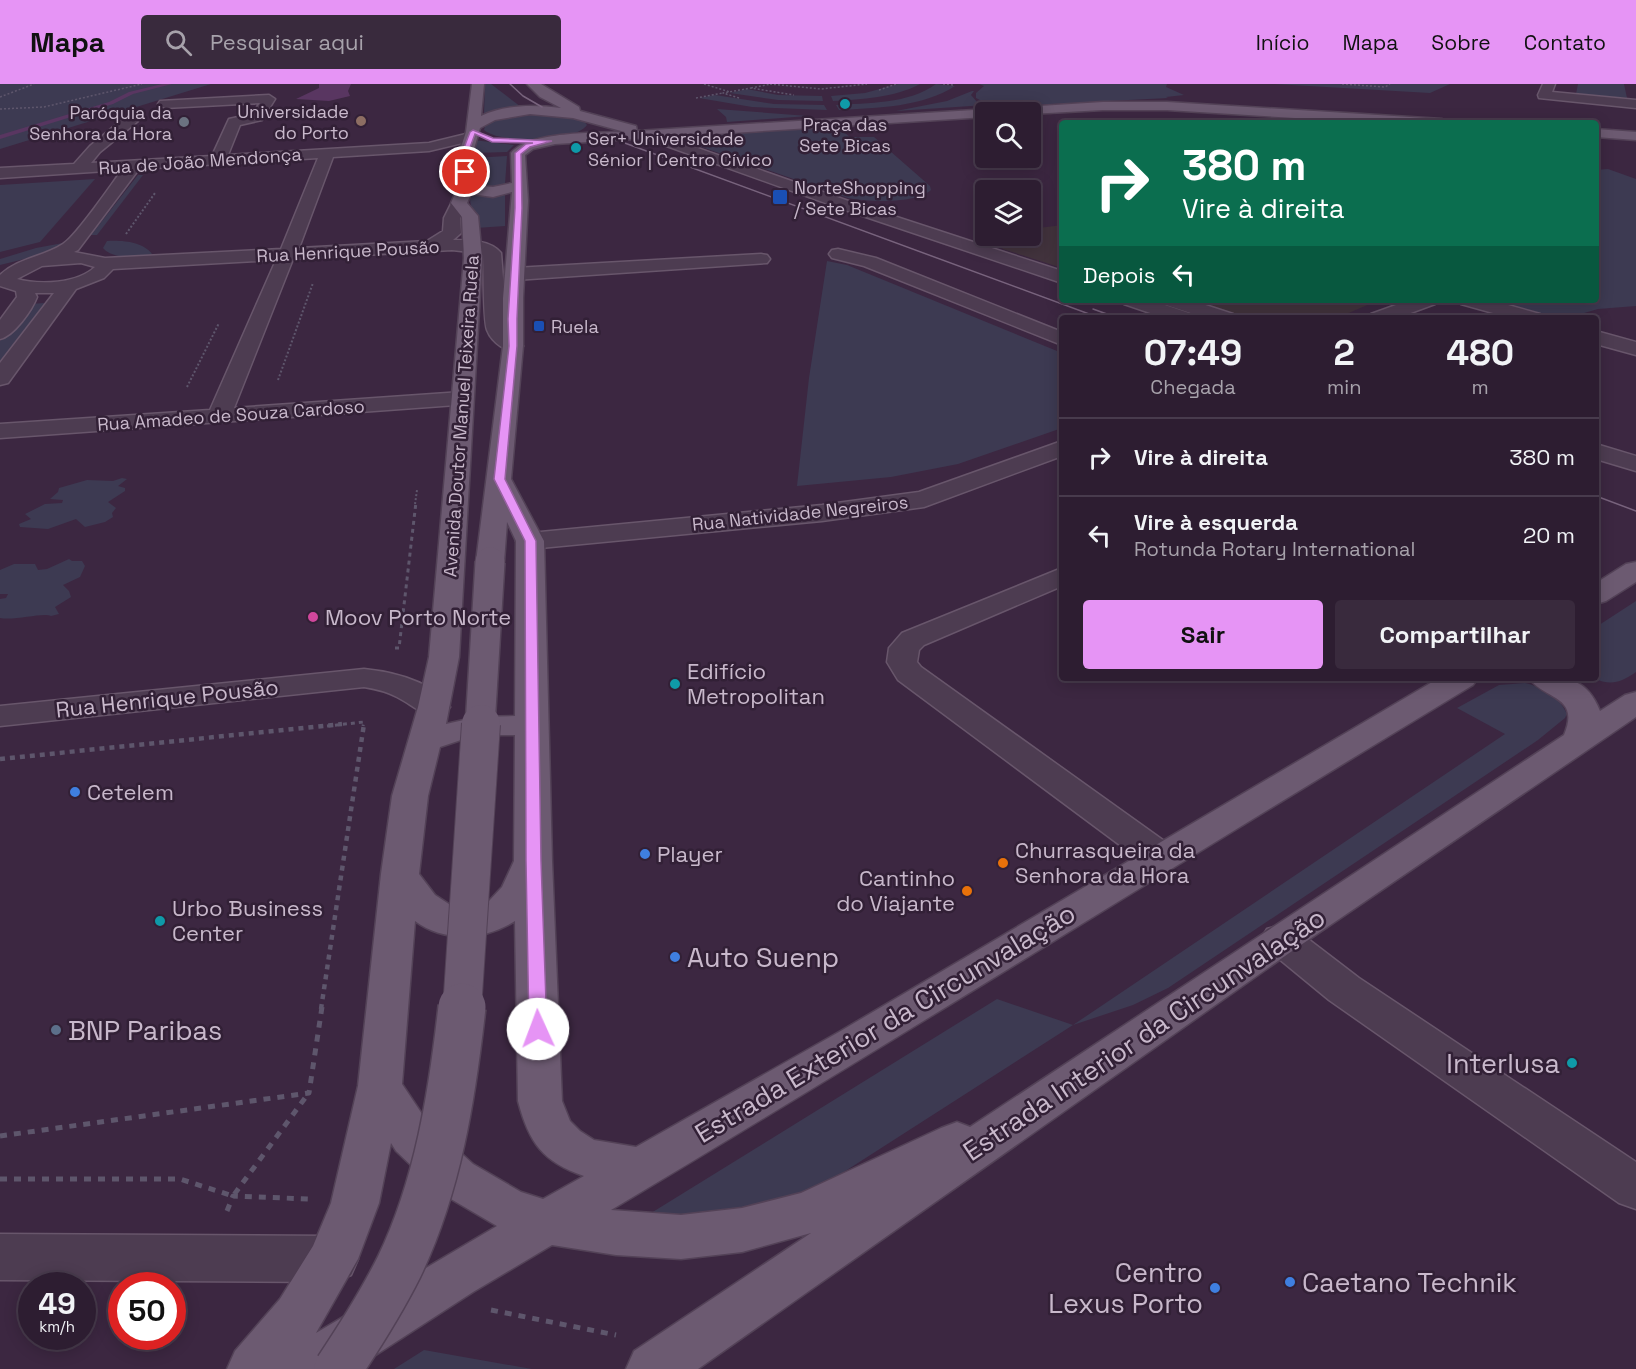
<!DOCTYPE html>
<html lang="pt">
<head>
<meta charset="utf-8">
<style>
	:root { --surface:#2d1d31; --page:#392a3d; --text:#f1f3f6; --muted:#a7a2ab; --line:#483b4d; --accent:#e694f5 }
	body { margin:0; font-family:"Space Grotesk",sans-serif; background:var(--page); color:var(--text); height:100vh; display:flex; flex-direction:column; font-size:22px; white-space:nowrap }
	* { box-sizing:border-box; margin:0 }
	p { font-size:20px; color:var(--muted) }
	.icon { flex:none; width:33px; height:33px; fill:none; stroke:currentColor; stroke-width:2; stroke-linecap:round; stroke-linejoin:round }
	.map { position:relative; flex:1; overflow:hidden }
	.panel { position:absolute; left:1059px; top:231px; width:540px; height:366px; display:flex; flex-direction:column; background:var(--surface); border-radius:6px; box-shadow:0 3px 15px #0003,0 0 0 2px var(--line) }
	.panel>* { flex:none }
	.hud { position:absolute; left:1059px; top:36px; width:540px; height:183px; border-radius:6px; box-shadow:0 3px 15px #0003,0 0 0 2px var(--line); background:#0b6e4f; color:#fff; overflow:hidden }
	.tools { position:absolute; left:975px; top:18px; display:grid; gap:12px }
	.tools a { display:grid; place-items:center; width:66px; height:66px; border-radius:6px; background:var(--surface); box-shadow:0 3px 15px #0003,0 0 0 2px var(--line); font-size:30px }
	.speed { position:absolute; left:18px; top:1188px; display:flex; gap:12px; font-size:30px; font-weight:700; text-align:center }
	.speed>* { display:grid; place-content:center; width:78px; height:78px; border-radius:50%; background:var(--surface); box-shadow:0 3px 15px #0003,0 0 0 2px var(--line); line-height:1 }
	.speed small { font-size:15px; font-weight:400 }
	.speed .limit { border:9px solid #d22; background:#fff; color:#111 }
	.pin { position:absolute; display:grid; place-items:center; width:51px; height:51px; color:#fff; margin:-26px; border:3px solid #fff; border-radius:50%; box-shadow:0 2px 6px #0007 }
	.me { position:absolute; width:66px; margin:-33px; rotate:358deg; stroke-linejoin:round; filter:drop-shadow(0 0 4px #0008) }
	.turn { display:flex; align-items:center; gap:21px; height:126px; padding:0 24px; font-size:27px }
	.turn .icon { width:78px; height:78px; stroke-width:2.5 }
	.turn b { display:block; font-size:42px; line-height:51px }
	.then { display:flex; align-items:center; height:57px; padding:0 24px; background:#0003; gap:12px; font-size:22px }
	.eta { display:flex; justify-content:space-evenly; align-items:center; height:102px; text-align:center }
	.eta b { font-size:36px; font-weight:700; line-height:42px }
	.primary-button { display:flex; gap:12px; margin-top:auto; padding:12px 24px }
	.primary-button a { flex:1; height:69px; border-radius:6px; background:var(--accent); color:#111; font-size:24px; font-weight:700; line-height:69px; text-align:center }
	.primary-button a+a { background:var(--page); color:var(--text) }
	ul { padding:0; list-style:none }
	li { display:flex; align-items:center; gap:18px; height:78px; padding:0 24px; border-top:2px solid var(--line) }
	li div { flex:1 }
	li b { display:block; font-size:22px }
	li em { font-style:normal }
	header { display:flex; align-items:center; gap:36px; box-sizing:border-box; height:84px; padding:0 30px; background:var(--accent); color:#111 }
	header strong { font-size:28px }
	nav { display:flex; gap:33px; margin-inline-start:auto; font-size:21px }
	.search { width:420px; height:54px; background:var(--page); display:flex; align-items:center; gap:15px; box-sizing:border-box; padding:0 21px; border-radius:6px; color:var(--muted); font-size:22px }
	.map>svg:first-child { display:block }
	.medical { fill:#42333d }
	.green { fill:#3d3a52 }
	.water { fill:#593661 }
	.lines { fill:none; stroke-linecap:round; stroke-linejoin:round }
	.stream { fill:#593661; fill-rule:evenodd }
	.minor-casing { stroke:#68566b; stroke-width:3 }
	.major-casing { stroke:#534257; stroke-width:3 }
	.path-far4 { stroke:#5e566c; stroke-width:1.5; stroke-dasharray:2 2; stroke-linecap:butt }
	.path-far3 { stroke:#5e566c; stroke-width:2; stroke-dasharray:2 2; stroke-linecap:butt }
	.path-far2 { stroke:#5e566c; stroke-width:3; stroke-dasharray:4 4; stroke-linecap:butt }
	.path-far1 { stroke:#5e566c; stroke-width:4.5; stroke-dasharray:5 5; stroke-linecap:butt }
	.path { stroke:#5e566c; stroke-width:5; stroke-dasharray:7 7; stroke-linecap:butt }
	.minor { fill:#4d3c51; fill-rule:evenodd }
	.major { fill:#6c5a71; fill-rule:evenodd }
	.tram { stroke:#78637d; stroke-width:1.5 }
	.major-bridge-far2-casing { stroke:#534257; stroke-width:32; stroke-linecap:butt }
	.major-bridge-far1-casing { stroke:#534257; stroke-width:40; stroke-linecap:butt }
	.major-bridge-casing { stroke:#534257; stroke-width:50; stroke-linecap:butt }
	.major-bridge-far2 { stroke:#6c5a71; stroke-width:29 }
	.major-bridge-far1 { stroke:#6c5a71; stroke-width:38 }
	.major-bridge { stroke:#6c5a71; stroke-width:47 }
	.route { fill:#e694f5; stroke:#96609f; stroke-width:1.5 }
	.culture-dot { fill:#0f9aa8; stroke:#322036; stroke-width:2 }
	.education-dot { fill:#8d6e63; stroke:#322036; stroke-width:2 }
	.worship-dot { fill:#6b7280; stroke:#322036; stroke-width:2 }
	.transit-dot { fill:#1a4fb4; stroke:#322036; stroke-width:2 }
	.hotel-dot { fill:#d1479c; stroke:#322036; stroke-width:2 }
	.shop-dot { fill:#3f7fe0; stroke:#322036; stroke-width:2 }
	.food-dot { fill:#e8710a; stroke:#322036; stroke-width:2 }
	.service-dot { fill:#5c6f8a; stroke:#322036; stroke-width:2 }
	.labels { text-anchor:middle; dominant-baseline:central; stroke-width:5; stroke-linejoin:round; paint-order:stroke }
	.far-poi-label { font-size:18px; fill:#c8b8cb; stroke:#322036; text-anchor:start }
	.far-street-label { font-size:18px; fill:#c8b8cb; stroke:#322036 }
	.poi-label { font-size:22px; fill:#c8b8cb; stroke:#322036; text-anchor:start }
	.street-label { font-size:22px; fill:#c8b8cb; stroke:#322036 }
	.near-poi-label { font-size:27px; fill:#c8b8cb; stroke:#322036; text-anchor:start }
	.near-street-label { font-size:27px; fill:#c8b8cb; stroke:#322036 }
</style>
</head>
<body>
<header>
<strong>Mapa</strong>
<div class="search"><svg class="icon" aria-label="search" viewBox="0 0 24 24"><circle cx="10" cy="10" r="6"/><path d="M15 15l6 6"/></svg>Pesquisar aqui</div>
<nav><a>Início</a><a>Mapa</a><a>Sobre</a><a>Contato</a></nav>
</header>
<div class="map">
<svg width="1636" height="1285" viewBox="0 0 1636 1285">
	<rect width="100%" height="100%" fill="#3c2741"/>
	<!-- medical -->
	<g class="medical">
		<polygon points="1062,141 1062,184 1003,165 996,158 1000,152 1030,152 1031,145"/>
		<polygon points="1160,216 1379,216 1337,234 1216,234"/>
	</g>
	<!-- green -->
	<g class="green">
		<polygon points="0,0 211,0 0,65"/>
		<polygon points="485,0 491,0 521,23 484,30"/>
		<path d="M898,0H920C894,14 862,15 833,17L831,12L865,9Z"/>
		<path d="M936,0L955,2C923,23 877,24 839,26L836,21C867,19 909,20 936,0Z"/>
		<polygon points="979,0 1167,0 1166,3 1184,11 1166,13 1168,14 993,23 976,14 976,9 984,2"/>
		<polygon points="1274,0 1450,0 1430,9"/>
		<polygon points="1578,0 1624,0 1627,14 1576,10"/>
		<polygon points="747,5 778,11 822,12 823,17 778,16 730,9"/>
		<polygon points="972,7 974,7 971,11 977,18 986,21 896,27 947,17"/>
		<polygon points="715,11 774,20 824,21 827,26 752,23 699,14"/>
		<polygon points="717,25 808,32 727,38 726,33"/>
		<path d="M540,30H557L584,37L587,41C574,59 500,60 484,46L485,42L496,36Z"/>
		<path d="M835,41L850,53H874L930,102L931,106C916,120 867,118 848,114L696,61L693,57L702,51Z"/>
		<polygon points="474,56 514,61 507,68 474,69"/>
		<path d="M507,72L505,100C496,104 480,106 472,100L473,74Z"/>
		<polygon points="1608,85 1636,95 1636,222 1598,225 1567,234 1549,234 1534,227 1482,216 1596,216 1596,86"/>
		<polygon points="138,91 143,91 97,151 91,151"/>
		<polygon points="95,95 40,158 0,168 0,101"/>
		<path d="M505,108V142L476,144C475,132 469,121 470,110Z"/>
		<path d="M107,157C123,156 146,158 154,173C139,173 113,176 103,164Z"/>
		<polygon points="63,159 41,171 0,181 0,175 36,164"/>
		<polygon points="827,177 847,181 1062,269 1062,344 958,380 891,393 797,402 809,294"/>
		<polygon points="45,219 0,277 0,257 29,220"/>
		<polygon points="122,394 127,395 118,402 125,404 125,407 108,418 116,424 112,429 113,433 105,438 85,443 76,435 48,445 20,443 19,440 31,435 25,430 45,420 62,419 63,416 50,415 58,408 59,404 87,396 113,397"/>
		<path d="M69,475L72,477H82L85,482L80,493L63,501L69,507L71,513L55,523L59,530L51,532C43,528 15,537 0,534V515L6,514L8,510H0V486L14,480H35L38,486L47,485Z"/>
		<path d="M1636,517V588C1620,599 1611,602 1593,594H1596V543Z"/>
		<path d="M1525,599C1543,603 1560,613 1567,630L1565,634L1538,656L1168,904L1133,921L1073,941L822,1102L764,1126L643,1134L997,915L1073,941L1505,650L1457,624L1499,601Z"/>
		<polygon points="424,1266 532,1285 394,1285"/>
	</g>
	<!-- water -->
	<polygon class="water" points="319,0 351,0 348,7 350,12 329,17 296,15 319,4"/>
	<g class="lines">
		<!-- stream -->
		<polygon class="stream" points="162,0 172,0 133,10 113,20 0,55 0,51 109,18 129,8"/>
		<defs>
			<g id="minor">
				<polygon points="1543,0 1555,0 1552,8 1636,16 1636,24 1539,14 1538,11"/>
				<path d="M269,11L275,15L262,36L240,41L228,71L429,59L470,49L475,50L477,53L475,56L429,67L333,73L299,164L427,157L443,147L444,134L453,116H465L467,119L460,134L461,149L453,156C469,156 491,156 501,169L507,244L523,262L520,266C508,270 492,259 487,246C483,235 484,187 483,171L479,169L452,166L293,175L234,324L462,308L470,310L473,315L470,320L0,354V340L210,326L276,176L113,185L104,194L76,205L8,299L0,301V279L54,209H35L37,213C32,226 14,252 0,255V236L17,213L16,207L0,202V191C18,174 43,173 63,160C77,151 110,102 122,86L0,94V84L74,80L90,62L128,31L133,30L140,34L138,37L100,68L91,79L212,72L229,35L252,30L260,19L165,24L158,20L160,17ZM318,74L281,165L105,174L74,168L78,166L139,85ZM81,179L95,183C77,200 39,201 17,195L42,182Z"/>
				<polygon points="652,48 857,120 1062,187 1062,199 845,126 647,55 645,52"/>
				<polygon points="838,165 876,174 1062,248 1062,261 864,182 832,174 829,170 832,166"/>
				<polygon points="761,170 767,171 770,175 767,179 515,196 508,194 506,190 508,186 515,184"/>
				<polygon points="1121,216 1150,216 1192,230 1195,234 1165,234 1124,220"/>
				<polygon points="1160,216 1190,216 1233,230 1236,234 1206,234 1163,220"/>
				<polygon points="1410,216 1438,216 1435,220 1397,234 1368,234 1371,230"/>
				<polygon points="1458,216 1490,216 1540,230 1543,234 1511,234 1461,220"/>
				<polygon points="1596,247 1636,258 1636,271 1596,260"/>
				<polygon points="1062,357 1062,372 924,423 822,437 530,465 520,463 516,457 520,451 530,449 822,421 919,408"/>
				<polygon points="1596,360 1636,372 1636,387 1596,375"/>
				<polygon points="1062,484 1062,502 924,561 919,566 917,578 921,583 1174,764 1180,773 1174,782 1161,786 1148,782 898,596 887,578 889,564 902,549"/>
				<path d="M364,585C393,588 432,597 450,623L445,630C424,635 415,622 397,613C386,607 376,605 364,603L0,642V622Z"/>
				<polygon points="1281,841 1295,845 1359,894 1636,1078 1636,1125 1619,1119 1329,916 1267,865 1261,855 1267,845"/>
				<polygon points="0,1150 333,1152 351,1159 358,1175 351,1191 333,1198 0,1196"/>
			</g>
			<g id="major">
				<path d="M472,0H484L481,32C505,20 536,21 561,24L540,13L527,0H541L579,23L580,27L636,42L637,47L1103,18H1167L1442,35L1449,39H1376L1167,26H1103L1030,30L986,28V33L555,60L533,65L525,71L528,117L523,214V262L511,395L544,457L552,777L562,1017L570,1037L580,1047L594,1056L636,1063L839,948L1439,594H1478L1473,601C1185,775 899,954 611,1126L681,1131L742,1124L801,1109L941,1044L957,1038L970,1043L1564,651C1581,611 1544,616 1529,594C1563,594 1585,590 1600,627L1625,611L1636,608V633L1295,865L698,1285H626L634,1267L811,1149L742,1168L681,1175L616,1171L552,1161L473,1208L354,1285H227L235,1267L280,1215L313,1162L331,1119L358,1002L381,790L392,712L418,623L429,573L464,174L462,133L451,119L457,105L458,72L466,48ZM530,30L573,34L625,48C596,49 529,47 511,69L512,99L493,103L473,101L472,72L480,44L495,36ZM512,108L503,214V262L476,478L480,484L490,486L500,484L504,478L507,438L516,457L515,632L477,633L446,640L459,573L482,174L478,132L467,119L471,110L493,113ZM489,651H515L514,777L502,803L489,817L478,823L455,824L435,811L419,790L428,712L440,663L467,654ZM415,837C445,859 485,856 515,837L518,1017C529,1059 543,1078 584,1092L543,1115L521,1108L473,1080L428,1039L402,1000ZM391,1059L396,1067L439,1108L497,1142L316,1249L358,1175L379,1119Z"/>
				<polygon points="1596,45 1636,48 1636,56 1596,53"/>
				<polygon points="1636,478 1636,498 1606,517 1596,520 1596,499 1626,480"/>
			</g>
		</defs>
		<!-- minor casing -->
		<use href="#minor" class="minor-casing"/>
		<!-- major casing -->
		<use href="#major" class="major-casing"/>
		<!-- path-far4 -->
		<g class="path-far4">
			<polyline points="704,0 730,8"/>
			<polyline points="770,0 821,5 867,0"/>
			<polyline points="943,0 954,1"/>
			<polyline points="1342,0 1385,3 1390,0"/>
			<polyline points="751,4 771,0"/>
			<polyline points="879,6 896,0"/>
			<polyline points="0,13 34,0"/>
			<polyline points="696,14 723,9"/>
			<polyline points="739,14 723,9 751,4 794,11"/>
			<polyline points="0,25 44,23 142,0"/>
		</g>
		<!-- path-far3 -->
		<g class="path-far3">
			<polyline points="126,150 155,109"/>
			<polyline points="278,296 313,199"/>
			<polyline points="187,303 219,239"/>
			<polyline points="415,420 417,406"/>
		</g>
		<!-- path-far2 -->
		<g class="path-far2">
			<polyline points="395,564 399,564 416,418"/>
			<polyline points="327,642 364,638 363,642"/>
		</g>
		<!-- path-far1 -->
		<g class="path-far1">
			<polyline points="0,675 342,640"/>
			<polyline points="321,925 364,640"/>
		</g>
		<!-- path -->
		<g class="path">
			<polyline points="0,1052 309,1009 322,923"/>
			<polyline points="0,1095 180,1095 233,1112 308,1010"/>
			<polyline points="227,1127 233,1112 309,1115"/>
			<polyline points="491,1226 616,1251"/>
		</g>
		<!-- minor -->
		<use href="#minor" class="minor"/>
		<!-- major -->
		<use href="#major" class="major"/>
		<!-- tram -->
		<g class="tram">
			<polyline points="510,0 523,12 542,23"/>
			<polyline points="622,58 1100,234"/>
			<polyline points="1093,225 1118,234"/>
			<polyline points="1596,412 1636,427"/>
		</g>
		<defs>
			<polyline id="major-bridge-far2" points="480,642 490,478"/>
			<polyline id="major-bridge-far1" points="462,925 481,640"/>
			<path id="major-bridge" d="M338,1285C360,1252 381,1219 399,1183C438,1102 452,1012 462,923"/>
		</defs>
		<!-- major-bridge-far2 casing -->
		<use href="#major-bridge-far2" class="major-bridge-far2-casing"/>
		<!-- major-bridge-far1 casing -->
		<use href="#major-bridge-far1" class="major-bridge-far1-casing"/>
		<!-- major-bridge casing -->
		<use href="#major-bridge" class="major-bridge-casing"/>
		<!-- major-bridge-far2 -->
		<use href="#major-bridge-far2" class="major-bridge-far2"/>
		<!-- major-bridge-far1 -->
		<use href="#major-bridge-far1" class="major-bridge-far1"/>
		<!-- major-bridge -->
		<use href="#major-bridge" class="major-bridge"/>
	</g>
	<!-- route -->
	<polygon class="route" points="473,46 493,54 552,57 530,63 521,70 522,124 517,235 517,262 505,395 536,457 541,777 547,945 544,950 538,952 532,950 529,945 526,777 525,457 494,395 509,262 508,235 515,124 515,69 526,60 533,59 492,58 475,50 468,69 468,88 465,90 461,88 462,69 470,48"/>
	<!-- markers -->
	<g class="culture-dot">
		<circle cx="845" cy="20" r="6"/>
		<circle cx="576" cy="64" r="6"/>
		<circle cx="675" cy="600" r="6"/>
		<circle cx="160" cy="837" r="6"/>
		<circle cx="1572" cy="979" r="6"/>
	</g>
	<circle class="education-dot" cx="361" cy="37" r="6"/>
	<circle class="worship-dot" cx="184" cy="38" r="6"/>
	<g class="transit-dot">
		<rect x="772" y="105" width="16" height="16" rx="3"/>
		<rect x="533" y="236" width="12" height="12" rx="3"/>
	</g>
	<circle class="hotel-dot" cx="313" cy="533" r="6"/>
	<g class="shop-dot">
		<circle cx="75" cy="708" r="6"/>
		<circle cx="645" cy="770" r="6"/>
		<circle cx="675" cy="873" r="6"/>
		<circle cx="1290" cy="1198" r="6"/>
		<circle cx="1215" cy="1204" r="6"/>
	</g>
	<g class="food-dot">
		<circle cx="1003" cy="779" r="6"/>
		<circle cx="967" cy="807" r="6"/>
	</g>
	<circle class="service-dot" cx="56" cy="946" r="6"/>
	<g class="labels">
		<!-- far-poi labels -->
		<g class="far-poi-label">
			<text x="349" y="27" text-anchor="end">Universidade<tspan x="349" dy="21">do Porto</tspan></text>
			<text x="172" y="28" text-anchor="end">Paróquia da<tspan x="172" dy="21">Senhora da Hora</tspan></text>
			<text x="845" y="40" text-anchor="middle">Praça das<tspan x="845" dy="21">Sete Bicas</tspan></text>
			<text x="588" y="54">Ser+ Universidade<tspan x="588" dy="21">Sénior | Centro Cívico</tspan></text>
			<text x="794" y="103">NorteShopping<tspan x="794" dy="21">/ Sete Bicas</tspan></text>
			<text x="551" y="242">Ruela</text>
		</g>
		<!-- far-street labels -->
		<g class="far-street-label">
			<text transform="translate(200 77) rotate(-4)">Rua de João Mendonça</text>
			<text transform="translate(348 167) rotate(-3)">Rua Henrique Pousão</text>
			<text transform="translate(231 331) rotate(-4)">Rua Amadeo de Souza Cardoso</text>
			<text transform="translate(461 332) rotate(-86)">Avenida Doutor Manuel Teixeira Ruela</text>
			<text transform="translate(800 429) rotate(-6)">Rua Natividade Negreiros</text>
		</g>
		<!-- poi labels -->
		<g class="poi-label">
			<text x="325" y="533">Moov Porto Norte</text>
			<text x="687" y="587">Edifício<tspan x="687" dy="25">Metropolitan</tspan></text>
			<text x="87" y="708">Cetelem</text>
			<text x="1015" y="766">Churrasqueira da<tspan x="1015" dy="25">Senhora da Hora</tspan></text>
			<text x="657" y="770">Player</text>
			<text x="955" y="794" text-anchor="end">Cantinho<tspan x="955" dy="25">do Viajante</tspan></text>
			<text x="172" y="824">Urbo Business<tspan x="172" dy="25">Center</tspan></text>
		</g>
		<!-- street labels -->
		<g class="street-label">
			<text transform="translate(167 614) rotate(-6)">Rua Henrique Pousão</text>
		</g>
		<!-- near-poi labels -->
		<g class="near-poi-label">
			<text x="687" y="873">Auto Suenp</text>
			<text x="68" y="946">BNP Paribas</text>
			<text x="1560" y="979" text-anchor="end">Interlusa</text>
			<text x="1203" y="1188" text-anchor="end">Centro<tspan x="1203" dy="31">Lexus Porto</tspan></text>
			<text x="1302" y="1198">Caetano Technik</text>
		</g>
		<!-- near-street labels -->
		<g class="near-street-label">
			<text transform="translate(885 939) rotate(-31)">Estrada Exterior da Circunvalação</text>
			<text transform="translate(1144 950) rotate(-34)">Estrada Interior da Circunvalação</text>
		</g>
	</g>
</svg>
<div class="tools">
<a><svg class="icon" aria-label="search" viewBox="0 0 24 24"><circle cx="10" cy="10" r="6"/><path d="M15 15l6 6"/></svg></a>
<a><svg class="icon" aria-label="layers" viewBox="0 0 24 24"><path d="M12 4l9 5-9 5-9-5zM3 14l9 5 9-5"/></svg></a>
</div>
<div class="speed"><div>49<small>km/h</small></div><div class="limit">50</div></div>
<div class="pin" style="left:465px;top:88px;background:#d93025"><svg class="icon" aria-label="arrive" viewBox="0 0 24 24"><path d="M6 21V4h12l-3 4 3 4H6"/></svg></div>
<svg class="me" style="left:538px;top:945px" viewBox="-20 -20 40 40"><circle r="19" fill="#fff"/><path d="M0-13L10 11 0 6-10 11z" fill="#e694f5"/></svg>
<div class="hud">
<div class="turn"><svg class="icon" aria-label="right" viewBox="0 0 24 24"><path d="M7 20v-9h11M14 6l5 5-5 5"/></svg><div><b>380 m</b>Vire à direita</div></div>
<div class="then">Depois<svg class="icon" aria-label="left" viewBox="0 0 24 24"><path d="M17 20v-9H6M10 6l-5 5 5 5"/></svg></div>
</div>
<section class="panel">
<div class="eta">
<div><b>07:49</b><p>Chegada</p></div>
<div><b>2</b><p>min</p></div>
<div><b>480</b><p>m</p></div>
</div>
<ul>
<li><svg class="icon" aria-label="right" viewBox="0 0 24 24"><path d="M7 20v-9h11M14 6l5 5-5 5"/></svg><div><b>Vire à direita</b></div><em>380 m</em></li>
<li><svg class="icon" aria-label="left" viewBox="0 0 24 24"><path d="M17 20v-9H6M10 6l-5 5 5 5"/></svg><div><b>Vire à esquerda</b><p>Rotunda Rotary International</p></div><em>20 m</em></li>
</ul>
<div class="primary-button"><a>Sair</a><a>Compartilhar</a></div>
</section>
</div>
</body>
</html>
